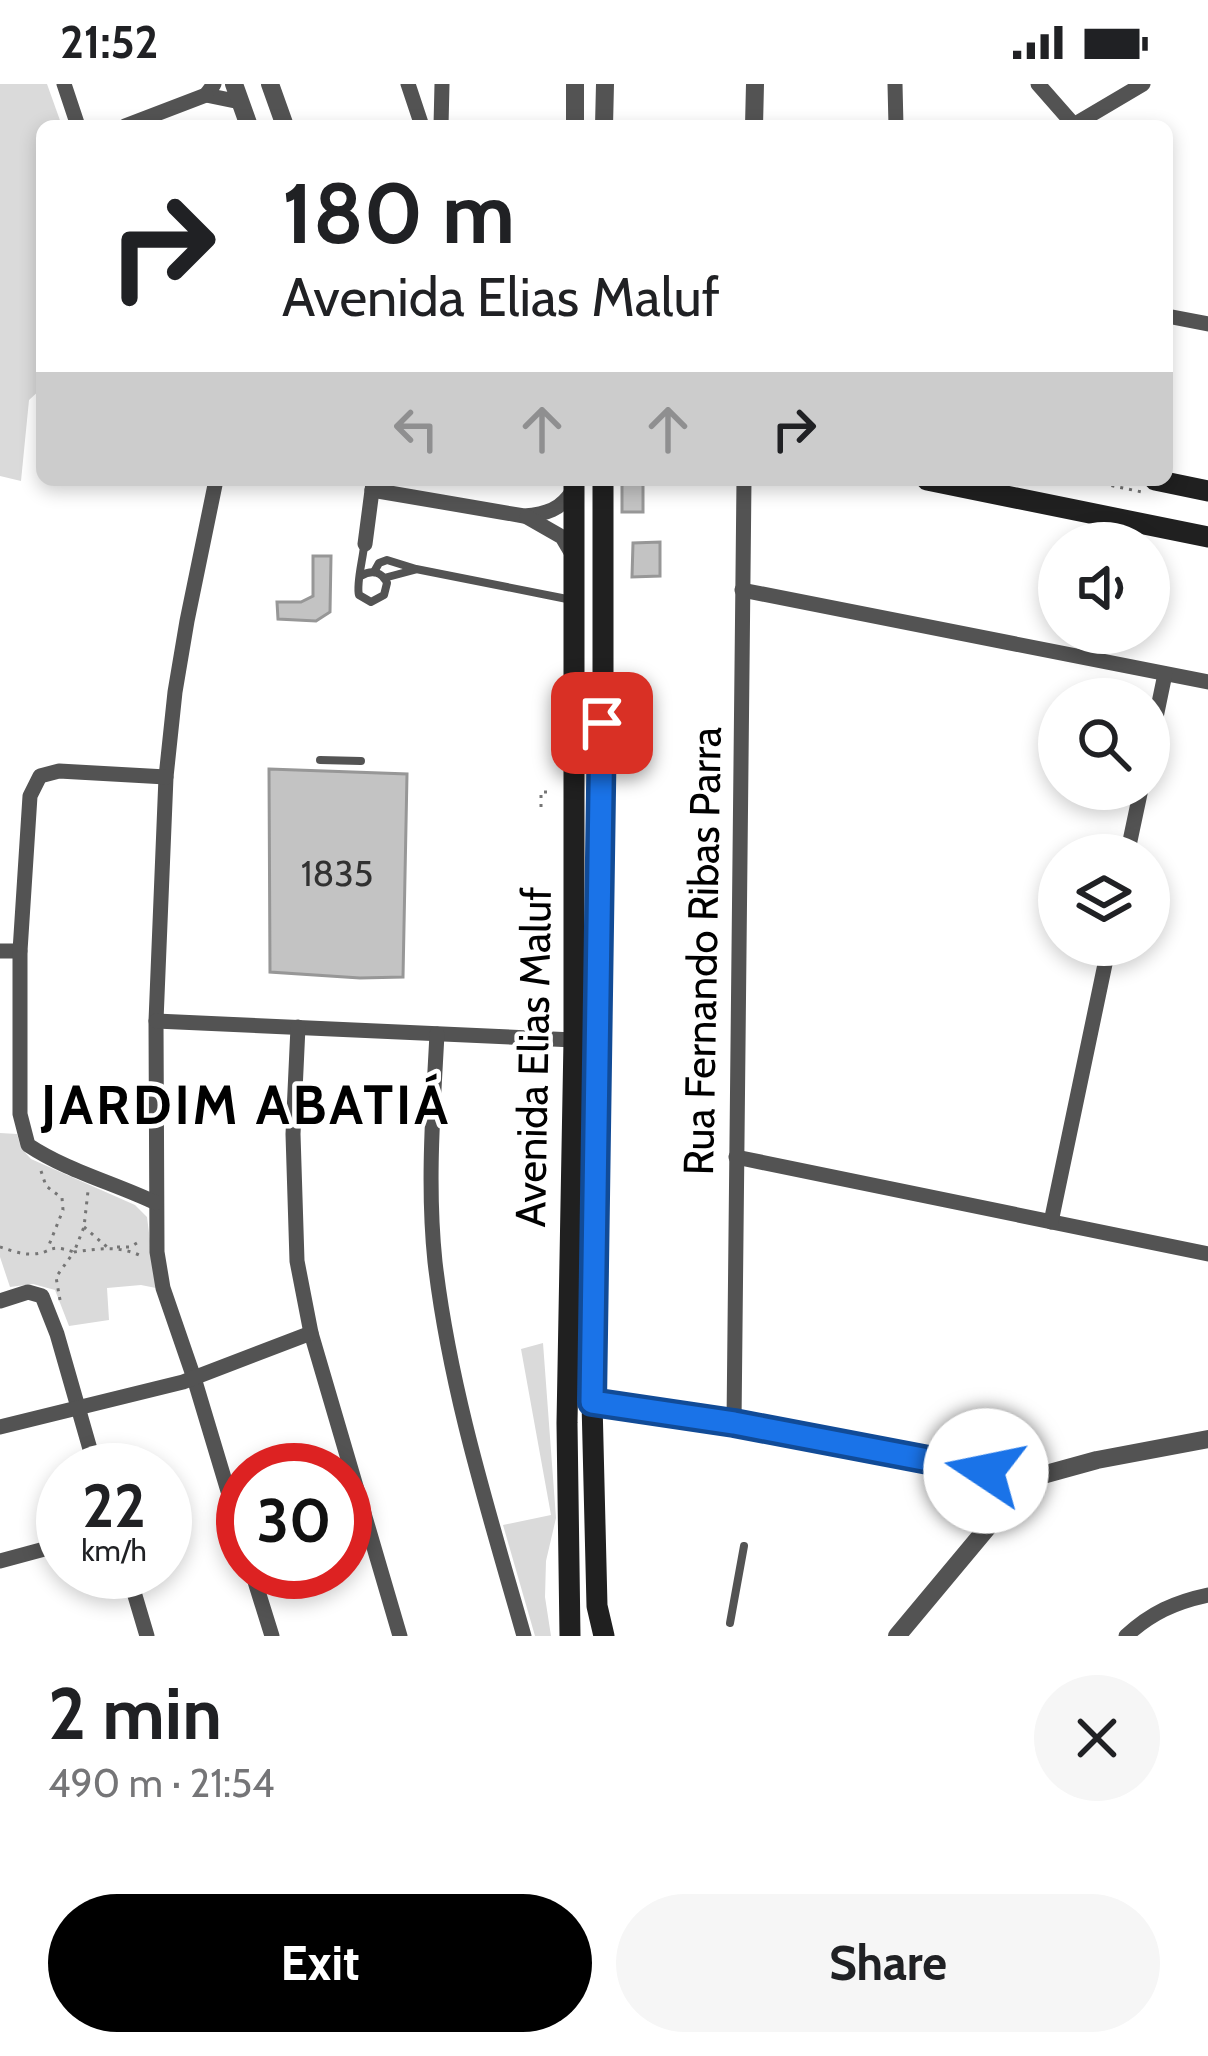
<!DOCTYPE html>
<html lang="en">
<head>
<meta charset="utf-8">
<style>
	:root { --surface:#fff; --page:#f6f6f6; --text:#202124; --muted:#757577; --accent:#000 }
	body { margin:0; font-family:Cabin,sans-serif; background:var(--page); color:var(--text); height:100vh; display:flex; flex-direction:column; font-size:45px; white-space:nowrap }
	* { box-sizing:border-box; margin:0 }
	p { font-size:39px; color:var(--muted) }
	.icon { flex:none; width:66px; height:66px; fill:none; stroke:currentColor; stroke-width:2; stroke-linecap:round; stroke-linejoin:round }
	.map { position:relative; height:1552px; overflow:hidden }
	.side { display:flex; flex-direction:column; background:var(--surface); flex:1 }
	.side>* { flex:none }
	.top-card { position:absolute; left:36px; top:36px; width:1137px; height:366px; border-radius:18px; box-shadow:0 6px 18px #0003; background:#fff; color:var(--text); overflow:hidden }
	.buttons { position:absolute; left:1038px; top:438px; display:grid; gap:24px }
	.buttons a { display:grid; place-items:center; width:132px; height:132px; border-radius:50%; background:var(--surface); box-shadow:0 6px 18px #0003; font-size:60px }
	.speed { position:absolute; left:36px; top:1359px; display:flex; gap:24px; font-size:60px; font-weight:700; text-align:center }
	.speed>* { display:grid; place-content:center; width:156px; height:156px; border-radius:50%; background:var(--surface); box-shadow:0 6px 18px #0003; line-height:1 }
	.speed small { font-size:30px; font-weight:400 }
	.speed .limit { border:18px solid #d22; background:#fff; color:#111 }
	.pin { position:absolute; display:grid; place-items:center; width:102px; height:102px; color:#fff; margin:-51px; border-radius:24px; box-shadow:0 6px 18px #0006 }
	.me { position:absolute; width:132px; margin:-66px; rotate:281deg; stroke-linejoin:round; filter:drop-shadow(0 0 9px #0008) }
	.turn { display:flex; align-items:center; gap:42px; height:252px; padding:0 48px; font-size:54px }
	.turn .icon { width:156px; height:156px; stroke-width:2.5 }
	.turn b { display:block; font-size:84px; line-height:102px }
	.lanes { display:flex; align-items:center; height:114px; padding:0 48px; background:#0003; justify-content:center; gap:60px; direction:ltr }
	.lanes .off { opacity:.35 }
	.round { display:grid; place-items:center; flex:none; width:126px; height:126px; border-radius:63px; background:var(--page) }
	.overview { display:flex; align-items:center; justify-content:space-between; height:204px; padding:0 48px }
	h1 { font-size:72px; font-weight:800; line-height:90px }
	.action { display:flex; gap:24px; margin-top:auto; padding:24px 48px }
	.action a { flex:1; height:138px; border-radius:72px; background:var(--accent); color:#fff; font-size:48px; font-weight:800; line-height:138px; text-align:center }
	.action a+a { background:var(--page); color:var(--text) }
	.status { display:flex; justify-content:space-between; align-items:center; height:84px; padding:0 60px; background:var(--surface); direction:ltr }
	.status svg { height:33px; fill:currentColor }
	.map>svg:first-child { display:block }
	.green { fill:#dadada }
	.building { fill:#c3c3c3; stroke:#979797; stroke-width:3 }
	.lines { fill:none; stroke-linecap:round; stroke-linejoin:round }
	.path { stroke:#757575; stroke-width:3; stroke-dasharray:3 6; stroke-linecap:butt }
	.service { stroke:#535353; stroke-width:8 }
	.minor { stroke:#535353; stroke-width:15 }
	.tertiary { stroke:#535353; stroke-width:18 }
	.secondary { stroke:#202020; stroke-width:21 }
	.route-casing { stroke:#114b97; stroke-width:30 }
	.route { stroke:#1a73e8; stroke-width:21 }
	.labels { text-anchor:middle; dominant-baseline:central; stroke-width:9; stroke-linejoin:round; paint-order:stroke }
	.number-label { font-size:36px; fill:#313131 }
	.street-label { font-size:42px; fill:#000; stroke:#fff }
	.district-label { font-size:54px; font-weight:bold; letter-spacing:3px; fill:#000; stroke:#fff }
</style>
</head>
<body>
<div class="status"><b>21:52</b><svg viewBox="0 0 49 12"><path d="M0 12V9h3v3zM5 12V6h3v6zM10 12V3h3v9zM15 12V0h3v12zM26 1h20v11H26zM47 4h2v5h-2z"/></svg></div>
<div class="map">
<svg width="1208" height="1552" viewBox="0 0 1208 1552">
	<rect width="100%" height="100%" fill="#fff"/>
	<!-- green -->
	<g class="green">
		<polygon points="0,0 47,0 62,42 42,42 42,304 29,316 21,397 0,392"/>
		<polygon points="0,1049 17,1050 21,1064 31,1075 135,1121 147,1133 156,1204 141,1201 107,1204 109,1236 69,1242 55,1206 33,1200 10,1203 0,1173"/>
		<polygon points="543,1259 556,1434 546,1477 545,1513 551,1552 535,1552 503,1441 551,1431 521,1265"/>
	</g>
	<!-- building -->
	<g class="building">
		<rect x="622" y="396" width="21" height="32"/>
		<polygon points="660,458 660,492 632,493 633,459"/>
		<polygon points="313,472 331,472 330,528 316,537 278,535 277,518 301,518 313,512"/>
		<polygon points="269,685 407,690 403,893 360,894 270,888"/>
	</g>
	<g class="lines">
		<!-- path -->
		<g class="path">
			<polyline points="1085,396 1142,408"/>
			<polyline points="541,723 541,708 550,708"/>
			<polyline points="41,1087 46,1102 62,1114 63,1126 49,1161"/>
			<polyline points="84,1143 107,1163"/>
			<path d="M0,1163C10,1166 22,1171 33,1170C53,1169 47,1159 74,1168L84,1143L88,1107"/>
			<polyline points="117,1163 130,1163 142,1156"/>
			<path d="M60,1216L56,1193L74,1168C97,1165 119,1161 141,1172"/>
		</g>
		<!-- service -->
		<g class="service">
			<polyline points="374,488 379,479 387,476 416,485 572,516"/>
			<path d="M361,492C372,485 382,488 387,499L384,511L371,518L359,511C356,500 363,475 364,462"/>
			<polyline points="384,494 414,486"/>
			<polyline points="320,676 361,677"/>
			<polyline points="730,1539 744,1462"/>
		</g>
		<!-- minor -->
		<g class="minor">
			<polyline points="64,0 78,42"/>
			<polyline points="214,0 206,11 240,18"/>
			<polyline points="408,0 422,42"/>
			<polyline points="895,0 896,42"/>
			<polyline points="1038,0 1074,41"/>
			<polyline points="125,42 206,11"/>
			<polyline points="441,42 442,0"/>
			<polyline points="1072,42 1143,0"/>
			<polyline points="1167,232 1208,240"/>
			<polyline points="216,396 187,537 175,608 166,693 156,937 157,1168 163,1204 194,1294 243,1457"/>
			<path d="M372,406L524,432C546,430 561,426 573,406"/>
			<polyline points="527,433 562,453 572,470"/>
			<polyline points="365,460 373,399"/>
			<polyline points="742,506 1208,598"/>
			<polyline points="1149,667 1165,590"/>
			<polyline points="1127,771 1141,705"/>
			<polyline points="0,867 20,867"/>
			<polyline points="156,937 574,956"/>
			<polyline points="298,943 293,1050 297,1177 311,1249 400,1552"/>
			<path d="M437,950C433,1026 427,1102 435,1178C450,1306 489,1429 524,1552"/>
			<polyline points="736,1073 1208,1170"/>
			<path d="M156,1119C114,1099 67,1087 28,1061L20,1030V867L30,712L40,692L59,687L166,693"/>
			<polyline points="1051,1138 1109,861"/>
			<polyline points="0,1217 28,1208 42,1212 57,1250 96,1386"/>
			<polyline points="592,1318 734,1339 1028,1395"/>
			<polyline points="734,1339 744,396"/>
			<polyline points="0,1343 183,1298 311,1249"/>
			<polyline points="0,1477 63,1460"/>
			<polyline points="128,1488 147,1552"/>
			<polyline points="252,1488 272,1552"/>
			<path d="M1126,1552C1151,1529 1175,1518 1208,1511"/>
		</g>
		<!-- tertiary -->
		<g class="tertiary">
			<polyline points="234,0 249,42"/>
			<polyline points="270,0 285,42"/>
			<polyline points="575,42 575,0"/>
			<polyline points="604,42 605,0"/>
			<polyline points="754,42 755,0"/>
			<polyline points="897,1552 1028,1395 1097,1376 1208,1355"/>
		</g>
		<!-- secondary -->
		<g class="secondary">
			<polyline points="603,396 603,594 592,1318 597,1522 604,1552"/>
			<polyline points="927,396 1208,453"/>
			<polyline points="1155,396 1208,407"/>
			<polyline points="570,1552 567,1339 574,956 574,396"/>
		</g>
	</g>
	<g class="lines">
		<defs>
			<polyline id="route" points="602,639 592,1318 734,1339 986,1387"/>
		</defs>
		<!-- route casing -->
		<use href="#route" class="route-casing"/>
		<!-- route -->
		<use href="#route" class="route"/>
	</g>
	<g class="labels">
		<!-- number labels -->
		<g class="number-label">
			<text x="337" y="789">1835</text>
		</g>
		<!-- street labels -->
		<g class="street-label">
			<text transform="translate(702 867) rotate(-89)">Rua Fernando Ribas Parra</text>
			<text transform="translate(533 973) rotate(-89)">Avenida Elias Maluf</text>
		</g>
		<!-- district labels -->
		<g class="district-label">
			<text x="246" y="1021">JARDIM ABATIÁ</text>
		</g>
	</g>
</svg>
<div class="buttons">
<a><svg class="icon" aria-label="sound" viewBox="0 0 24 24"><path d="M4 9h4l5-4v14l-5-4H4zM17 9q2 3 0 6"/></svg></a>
<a><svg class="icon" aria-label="search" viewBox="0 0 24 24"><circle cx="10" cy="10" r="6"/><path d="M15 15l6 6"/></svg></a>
<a><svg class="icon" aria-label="layers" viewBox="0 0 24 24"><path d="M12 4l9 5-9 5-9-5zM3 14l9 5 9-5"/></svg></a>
</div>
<div class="speed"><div>22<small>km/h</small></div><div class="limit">30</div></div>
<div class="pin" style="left:602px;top:639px;background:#d93025"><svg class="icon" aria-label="arrive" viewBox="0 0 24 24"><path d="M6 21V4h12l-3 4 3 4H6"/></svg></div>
<svg class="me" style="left:986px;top:1387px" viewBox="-20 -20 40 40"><circle r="19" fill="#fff"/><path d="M0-13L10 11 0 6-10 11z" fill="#1a73e8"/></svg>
<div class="top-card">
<div class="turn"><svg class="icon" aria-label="right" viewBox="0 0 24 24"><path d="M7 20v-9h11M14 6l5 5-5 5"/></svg><div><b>180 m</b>Avenida Elias Maluf</div></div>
<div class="lanes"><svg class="icon off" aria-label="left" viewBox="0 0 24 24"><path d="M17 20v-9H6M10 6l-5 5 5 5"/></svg><svg class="icon off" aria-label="ahead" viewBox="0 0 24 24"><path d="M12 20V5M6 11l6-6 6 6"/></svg><svg class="icon off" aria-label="ahead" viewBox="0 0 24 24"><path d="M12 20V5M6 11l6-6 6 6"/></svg><svg class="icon" aria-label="right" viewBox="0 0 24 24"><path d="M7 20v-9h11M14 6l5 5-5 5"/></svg></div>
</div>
</div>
<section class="side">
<div class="overview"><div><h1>2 min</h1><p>490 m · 21:54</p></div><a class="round"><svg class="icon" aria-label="close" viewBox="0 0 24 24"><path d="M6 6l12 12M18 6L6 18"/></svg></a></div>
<div class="action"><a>Exit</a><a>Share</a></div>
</section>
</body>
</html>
